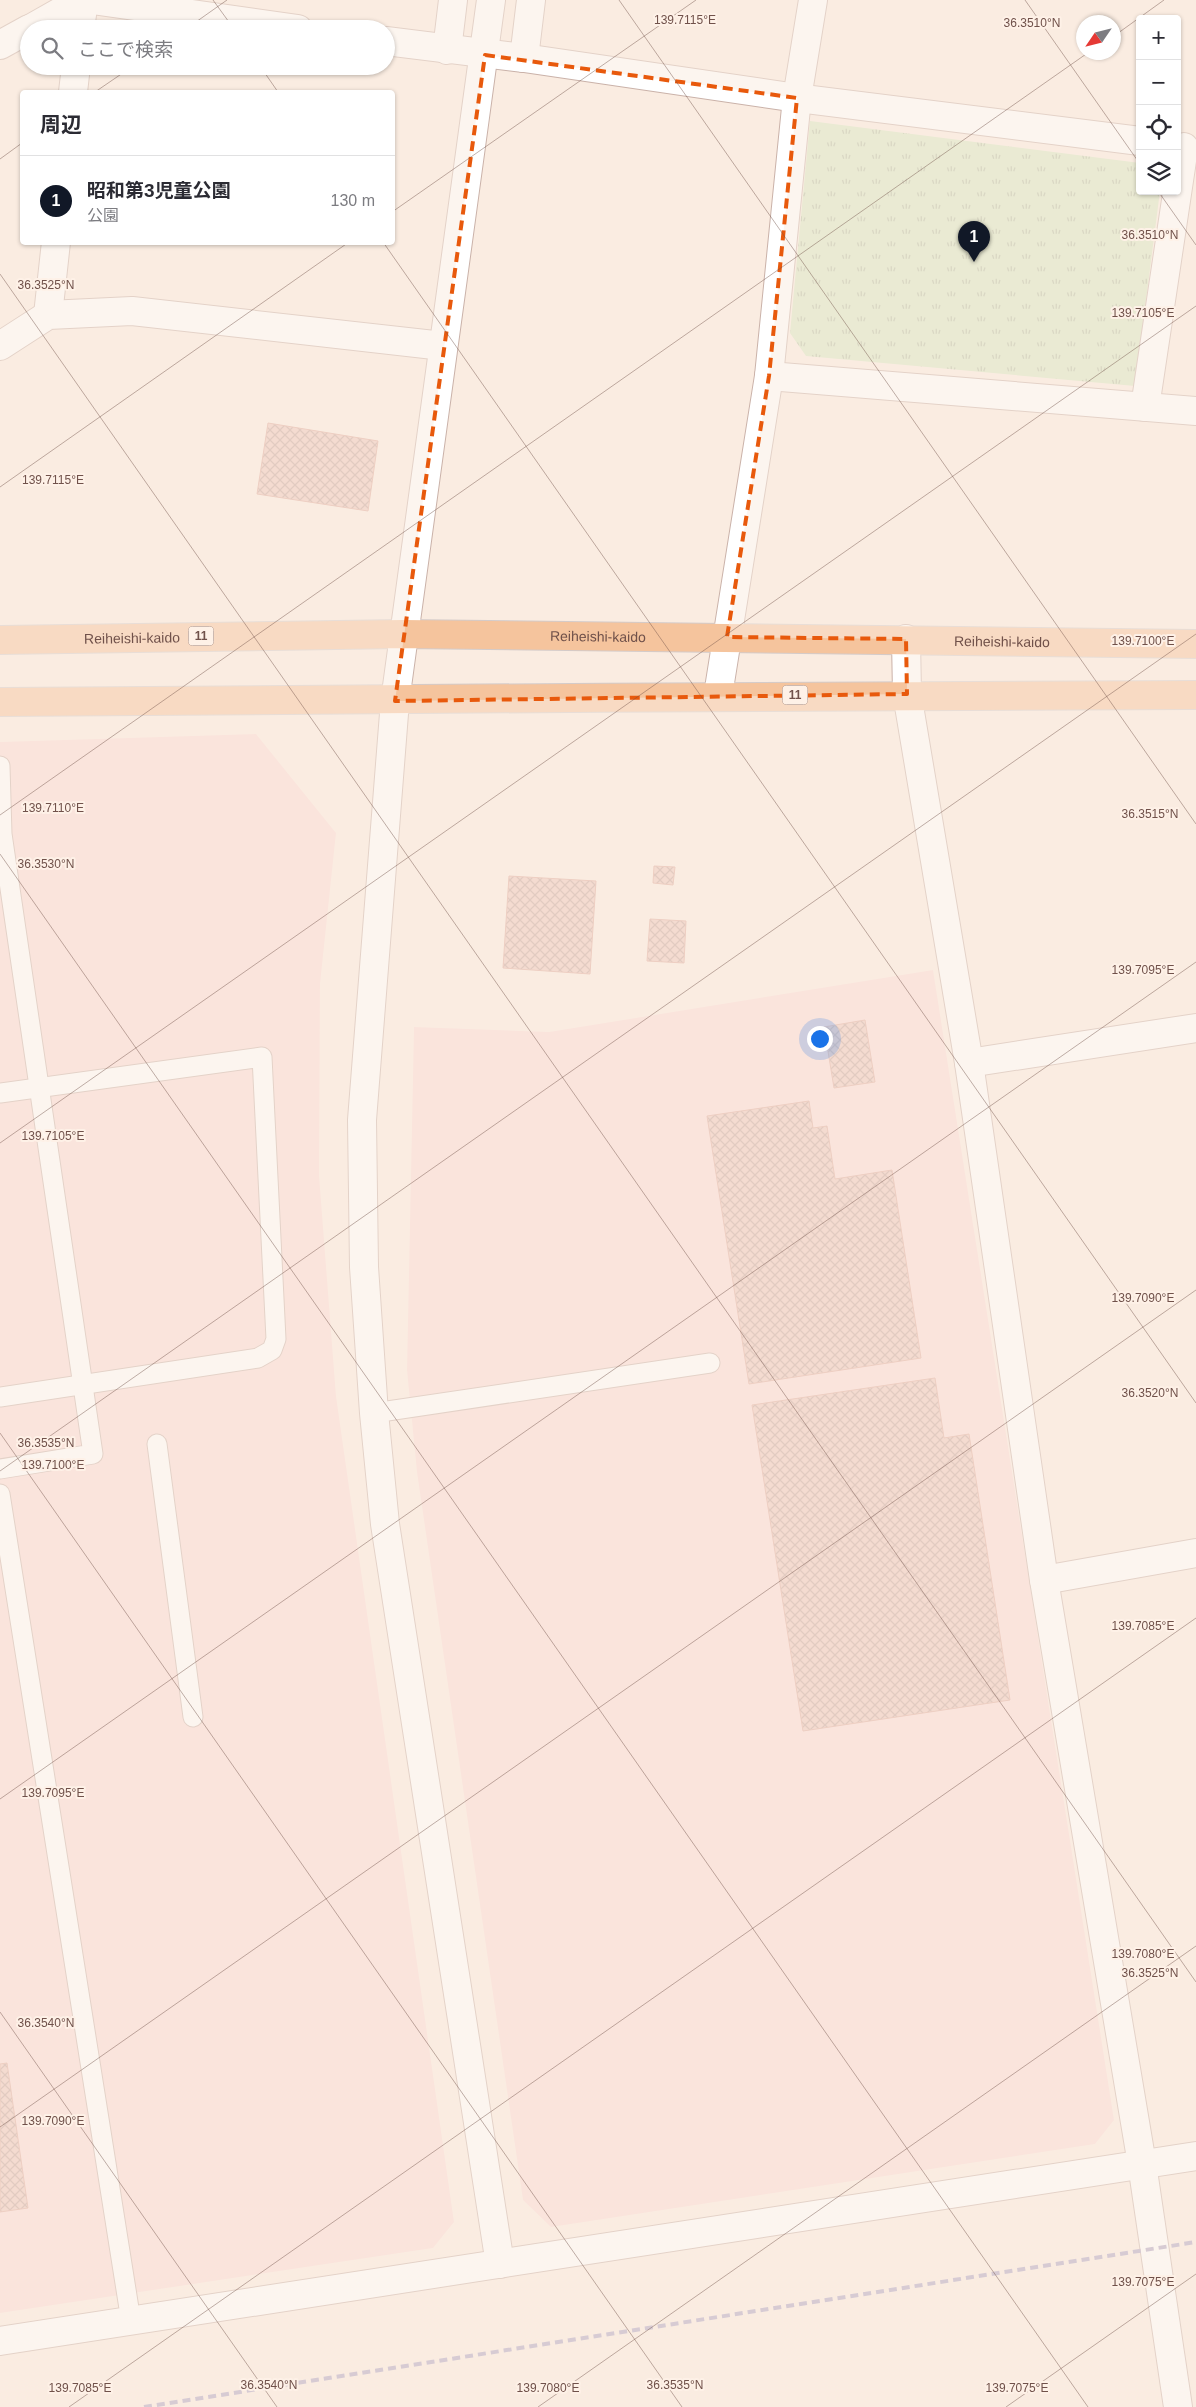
<!DOCTYPE html>
<html lang="ja">
<head>
<meta charset="utf-8">
<style>
  :root { --surface:#fff; --page:#f2f2f3; --text:#2b2b33; --muted:#7c7c81; --line:#e1e1e2; --accent:#111827 }
  body { margin:0; font-family:Helvetica,"Noto Sans JP",sans-serif; background:var(--page); color:var(--text) }
  .controls { position:absolute; right:15px; top:15px; display:grid; overflow:hidden; border-radius:5px; box-shadow:0 1px 4px #0004 }
  .controls button { width:45px; height:45px; display:grid; place-items:center; padding:0; border:0; border-bottom:1px solid var(--line); background:var(--surface); color:var(--text); font:25px sans-serif }
  .compass { position:absolute; left:1076px; top:15px; width:45px; height:45px; border-radius:50%; background:var(--surface); box-shadow:0 1px 4px #0004; rotate:235deg }
  .you { position:absolute; left:819px; top:1038px; width:18px; height:18px; margin:-12px; border:4px solid #fff; border-radius:50%; background:#1a73e8; box-shadow:0 0 0 8px #1a73e833 }
  .badge { display:grid; place-items:center; width:32px; height:32px; border-radius:50%; background:var(--accent); color:#fff; font-size:16px; font-weight:700 }
  .pin { position:absolute; translate:-50% -41px; filter:drop-shadow(0 1px 2px #0008) }
  .pin::after { content:''; position:absolute; top:26px; width:18px; height:15px; background:inherit; clip-path:polygon(0 0,100% 0,50% 100%) }
  .list { margin:0; padding:0; list-style:none }
  h2 { display:flex; justify-content:space-between; align-items:center; height:65px; margin:0; padding:0 20px; font-size:21px }
  h2 small { font-size:16px; font-weight:400; color:var(--muted) }
  .list li { display:grid; grid-template-columns:32px 1fr auto; gap:15px; align-items:center; box-sizing:border-box; height:90px; padding:0 20px; border-top:1px solid var(--line) }
  .list b { display:block; font-size:19px; white-space:nowrap }
  .list p { margin:0; font-size:16px; white-space:nowrap; color:var(--muted) }
  .list em { font-size:16px; font-style:normal; color:var(--muted) }
  .icon { flex:none; width:28px; height:28px; fill:none; stroke:currentColor; stroke-width:2; stroke-linecap:round; stroke-linejoin:round }
  .map { position:relative; flex:none; width:1196px; height:2407px; overflow:hidden }
  .search { position:absolute; background:var(--surface); box-shadow:0 1px 4px #0004; left:20px; top:20px; width:375px; height:55px; display:flex; align-items:center; gap:12px; box-sizing:border-box; padding:0 18px; border-radius:28px; color:var(--muted); font-size:19px }
  .panel { position:absolute; background:var(--surface); box-shadow:0 1px 4px #0004; left:20px; top:90px; width:375px; height:155px; border-radius:5px }
  .map>svg:first-child { display:block }
</style>
</head>
<body>
<div class="map">
<svg width="1196" height="2407" viewBox="0 0 1196 2407">
  <defs>
    <pattern id="park-tufts" width="24" height="20" patternUnits="userSpaceOnUse" patternTransform="scale(1.25)"><rect width="24" height="20" fill="#d7e6c1"/><path d="M3 7l-1-3M5 7V3M7 7l1-3M15 17l-1-3M17 17v-4M19 17l1-3" fill="none" stroke="#b3bd9f"/></pattern>
    <pattern id="building-cross-hatch" width="8" height="8" patternUnits="userSpaceOnUse" patternTransform="scale(1.25)"><rect width="8" height="8" fill="#eec6bb"/><path d="M0 0l8 8M0 8l8-8" fill="none" stroke="#c5a39a"/></pattern>
  </defs>
  <rect width="100%" height="100%" fill="#faece1"/>
  <g fill="#fadad6">
    <path d="M256 734 336 833 320 984 319 1175 336 1396 454 2222 433 2248 0 2313V742Z"/>
    <path d="M933 970 1114 2120 1095 2144 551 2227 523 2200 417 1472 407 1370 414 1027 549 1032Z"/>
  </g>
  <path fill="url(#park-tufts)" d="M810 121 1140 163V191H1160L1135 386 806 356 790 333Z"/>
  <g fill="url(#building-cross-hatch)" stroke="#dfaa9c">
    <path d="M268 423 378 441 368 511 257 494Z"/>
    <path d="M654 866 675 867 673 885 653 883Z"/>
    <path d="M509 876 596 881 590 974 503 968Z"/>
    <path d="M650 919 686 921 684 963 647 961Z"/>
    <path d="M865 1020 875 1082 834 1088 824 1027Z"/>
    <path d="M809 1101 813 1128 827 1126 835 1179 892 1170 921 1358 749 1384 707 1116Z"/>
    <path d="M935 1378 944 1438 969 1434 1010 1700 803 1731 752 1405Z"/>
    <path d="M7 2063 28 2208 0 2212V2064Z"/>
  </g>
  <g fill="none" stroke-linecap="round" stroke-linejoin="round">
    <defs>
      <g id="service">
        <path d="M0 766 2 834 93 1454 0 1469"/>
        <path d="M0 1093 262 1057 276 1339 272 1350 258 1358 0 1397"/>
        <path d="M374 1413 710 1363"/>
        <path d="M157 1444 193 1717"/>
        <path d="M0 1494 131 2321"/>
      </g>
      <g id="minor">
        <path d="M92 0 298 29"/>
        <path d="M30 29 81 0"/>
        <path d="M80 29 84 0"/>
        <path d="M386 41 524 58 797 98 1140 141"/>
        <path d="M0 45 29 29"/>
        <path d="M447 50 453 0"/>
        <path d="M524 58 531 0"/>
        <path d="M73 92 76 66"/>
        <path d="M48 315 56 242"/>
        <path d="M0 346 48 315 132 311 443 346"/>
        <path d="M769 376 1196 411"/>
        <path d="M1145 407 1184 147"/>
        <path d="M718 695 769 376 797 98 813 0"/>
        <path d="M969 1063 1196 1028"/>
        <path d="M1044 1580 1196 1553"/>
        <path d="M1142 2164 1178 2407"/>
      </g>
      <g id="tertiary">
        <path d="M491 0 395 701 362 1120 364 1267 374 1413 385 1524 500 2264"/>
        <path d="M906 639 907 694 969 1063 1044 1580 1142 2164"/>
        <path d="M0 2341 1196 2156"/>
      </g>
      <g id="primary">
        <path id="s1" d="M0 640 403 634 1196 644"/>
        <path d="M0 702C399 701 797 694 1196 695"/>
      </g>
    </defs>
    <use href="#service" stroke="#cab2a9" stroke-width="21"/>
    <use href="#minor" stroke="#cab2a9" stroke-width="30"/>
    <use href="#tertiary" stroke="#cab2a9" stroke-width="30"/>
    <use href="#primary" stroke="#d4cbc9" stroke-width="30"/>
    <use href="#service" stroke="#fff" stroke-width="19"/>
    <use href="#minor" stroke="#fff" stroke-width="28"/>
    <use href="#tertiary" stroke="#fff" stroke-width="28"/>
    <use href="#primary" stroke="#f5c49d" stroke-width="28"/>
    <path stroke="#ada2c2" stroke-width="4" stroke-dasharray="8 5" stroke-linecap="butt" d="M144 2407 1196 2242"/>
  </g>
  <path d="M0 0H1196V2407H0ZM485 55 797 98 769 376 727 637 906 639 907 694 395 701Z" fill="#faece1" fill-opacity=".55" fill-rule="evenodd"/>
  <path fill="none" stroke="#e8590c" stroke-width="4" stroke-dasharray="10 6" stroke-linejoin="round" d="M485 55 797 98 769 376 727 637 906 639 907 694 395 701Z"/>
  <path fill="none" stroke="#70514a" stroke-width="1" stroke-opacity="0.45" d="M213 0 234 29M619 0 1196 824M1025 0 1140 164M186 29 227 0M1114 36 1164 0M260 66 278 92M95 92 133 66M0 159 22 143M1158 191 1196 245M392 212 696 0M383 242 1196 1403M0 274 1196 1982M0 487 349 242M0 815 1089 52M0 854 1088 2407M0 1143 1196 306M0 1433 682 2407M0 1471 1196 634M0 1799 1196 962M0 2012 277 2407M0 2127 1196 1290M69 2407 1196 1618M538 2407 1196 1946M1006 2407 1196 2274"/>
  <g text-anchor="middle" stroke-width="4" stroke-linejoin="round" paint-order="stroke">
    <g fill="#fef1e7" stroke="#9b8179" stroke-width="1">
      <rect x="188.5" y="626.5" width="25" height="19" rx="4"/>
      <rect x="782.5" y="685.5" width="25" height="19" rx="4"/>
    </g>
    <g font-size="12" font-weight="bold" fill="#70514a">
      <text x="201" y="640">11</text>
      <text x="795" y="699">11</text>
    </g>
    <g font-size="14" fill="#70514a" stroke="#fef1e7">
      <text dy="5" stroke="none"><textPath href="#s1" startOffset="598">Reiheishi-kaido</textPath></text>
      <text dy="5" stroke="none"><textPath href="#s1" startOffset="132">Reiheishi-kaido</textPath></text>
      <text dy="5" stroke="none"><textPath href="#s1" startOffset="1002">Reiheishi-kaido</textPath></text>
    </g>
  </g>
  <g font-size="12" text-anchor="middle" fill="#70514a" stroke="#fef1e7" stroke-width="4" stroke-linejoin="round" paint-order="stroke">
    <text x="685" y="24">139.7115°E</text>
    <text x="1032" y="27">36.3510°N</text>
    <text x="1150" y="239">36.3510°N</text>
    <text x="46" y="289">36.3525°N</text>
    <text x="1143" y="317">139.7105°E</text>
    <text x="53" y="484">139.7115°E</text>
    <text x="1143" y="645">139.7100°E</text>
    <text x="53" y="812">139.7110°E</text>
    <text x="1150" y="818">36.3515°N</text>
    <text x="46" y="868">36.3530°N</text>
    <text x="1143" y="974">139.7095°E</text>
    <text x="53" y="1140">139.7105°E</text>
    <text x="1143" y="1302">139.7090°E</text>
    <text x="1150" y="1397">36.3520°N</text>
    <text x="46" y="1447">36.3535°N</text>
    <text x="53" y="1469">139.7100°E</text>
    <text x="1143" y="1630">139.7085°E</text>
    <text x="53" y="1797">139.7095°E</text>
    <text x="1143" y="1958">139.7080°E</text>
    <text x="1150" y="1977">36.3525°N</text>
    <text x="46" y="2027">36.3540°N</text>
    <text x="53" y="2125">139.7090°E</text>
    <text x="1143" y="2286">139.7075°E</text>
    <text x="269" y="2389">36.3540°N</text>
    <text x="675" y="2389">36.3535°N</text>
    <text x="80" y="2392">139.7085°E</text>
    <text x="548" y="2392">139.7080°E</text>
    <text x="1017" y="2392">139.7075°E</text>
  </g>
</svg>
<div class="controls">
<button>+</button>
<button>−</button>
<button><svg class="icon" aria-label="locate" viewBox="0 0 24 24"><circle cx="12" cy="12" r="6"/><path d="M12 2v4M12 18v4M2 12h4M18 12h4"/></svg></button>
<button><svg class="icon" aria-label="layers" viewBox="0 0 24 24"><path d="M12 4l9 5-9 5-9-5zM3 14l9 5 9-5"/></svg></button>
</div>
<svg class="compass" viewBox="-18 -18 36 36"><path d="M0-13l5 13h-10z" fill="#e53935"/><path d="M0 13l5-13h-10z" fill="#7c7c81"/></svg>
<div class="you"></div>
<div class="pin badge" style="left:974px;top:262px">1</div>
<div class="search"><svg class="icon" aria-label="search" viewBox="0 0 24 24"><circle cx="10" cy="10" r="6"/><path d="M15 15l6 6"/></svg>ここで検索</div>
<section class="panel">
<h2>周辺<small></small></h2>
<ul class="list">
<li><span class="badge">1</span><div><b>昭和第3児童公園</b><p>公園</p></div><em>130 m</em></li>
</ul>
</section>
</div>
</body>
</html>
